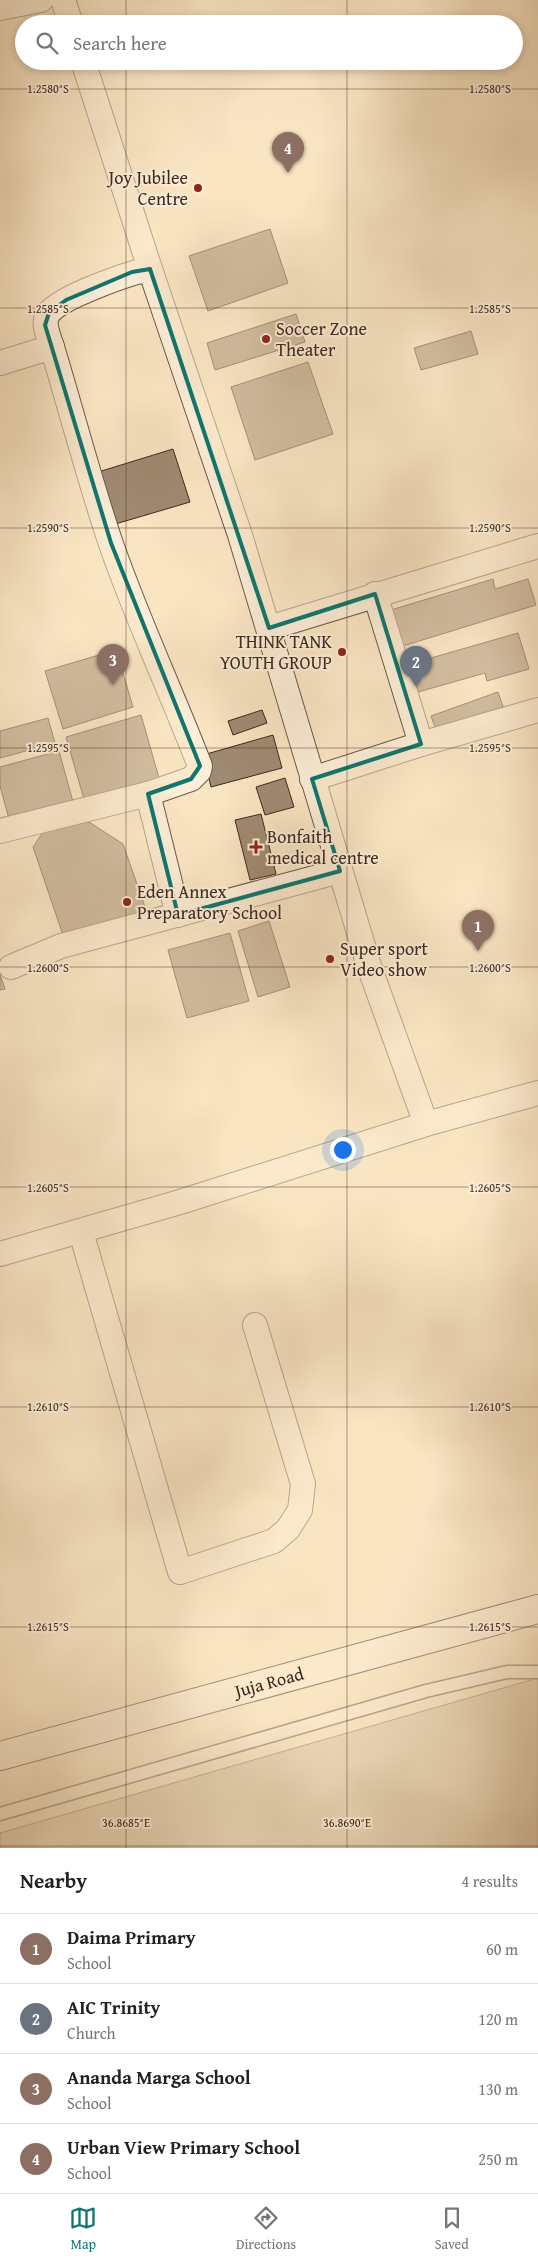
<!DOCTYPE html>
<html lang="en">
<head>
<meta charset="utf-8">
<style>
  :root { --surface:#fff; --page:#f2f2f2; --text:#222; --muted:#767676; --line:#e0e0e0; --accent:#0f766e }
  body { margin:0; font-family:"Gentium Book Plus",serif; background:var(--page); color:var(--text) }
  .you { position:absolute; left:342px; top:1149px; width:18px; height:18px; margin:-12px; border:4px solid #fff; border-radius:50%; background:#1a73e8; box-shadow:0 0 0 8px #1a73e833 }
  .badge { display:grid; place-items:center; width:32px; height:32px; border-radius:50%; background:var(--accent); color:#fff; font-size:16px; font-weight:700 }
  .pin { position:absolute; translate:-50% -41px; filter:drop-shadow(0 1px 2px #0008) }
  .pin::after { content:''; position:absolute; top:26px; width:18px; height:15px; background:inherit; clip-path:polygon(0 0,100% 0,50% 100%) }
  .list { margin:0; padding:0; list-style:none }
  h2 { display:flex; justify-content:space-between; align-items:center; height:65px; margin:0; padding:0 20px; font-size:21px }
  h2 small { font-size:16px; font-weight:400; color:var(--muted) }
  .list li { display:grid; grid-template-columns:32px 1fr auto; gap:15px; align-items:center; box-sizing:border-box; height:70px; padding:0 20px; border-top:1px solid var(--line) }
  .list b { display:block; font-size:19px; white-space:nowrap }
  .list p { margin:0; font-size:16px; white-space:nowrap; color:var(--muted) }
  .list em { font-size:16px; font-style:normal; color:var(--muted) }
  .icon { flex:none; width:28px; height:28px; fill:none; stroke:currentColor; stroke-width:2; stroke-linecap:round; stroke-linejoin:round }
  .map { position:relative; flex:none; width:538px; height:1848px; overflow:hidden }
  .search { position:absolute; background:var(--surface); box-shadow:0 2px 8px #0003; left:15px; right:15px; top:15px; height:55px; display:flex; align-items:center; gap:12px; box-sizing:border-box; padding:0 18px; border-radius:28px; color:var(--muted); font-size:19px }
  .sheet { height:345px; background:var(--surface) }
  nav { display:flex; justify-content:space-around; align-items:center; box-sizing:border-box; height:70px; border-top:1px solid var(--line); background:var(--surface); font-size:14px; color:var(--muted) }
  nav a { display:grid; justify-items:center; gap:2px }
  nav .on { color:var(--accent) }
  .map>svg:first-child { display:block }
</style>
</head>
<body>
<div class="map">
<svg width="538" height="1848" viewBox="0 0 538 1848">
  <rect width="100%" height="100%" fill="#fae5c3"/>
  <filter id="stains"><feTurbulence type="fractalNoise" baseFrequency=".004" numOctaves="4"/><feColorMatrix values="0 0 0 0 .2 0 0 0 0 .09 0 0 0 0 .02 0 0 0 .5 -.17"/></filter>
  <radialGradient id="worn" r=".72"><stop offset=".6" stop-color="#630" stop-opacity="0"/><stop offset="1" stop-color="#630" stop-opacity=".3"/></radialGradient>
  <path fill="#dac5a7" stroke="#8c7662" d="M538 1678V1848H0V1833Z"/>
  <g fill="#a08a73" stroke="#3e281d">
    <path d="M270 229 288 283 208 311 189 256Z"/>
    <path d="M296 314 305 342 215 370 207 343Z"/>
    <path d="M471 331 478 354 421 370 414 348Z"/>
    <path d="M308 362 333 434 255 460 231 387Z"/>
    <path d="M173 449 190 502 112 525 95 473Z"/>
    <path d="M493 579 495 589 528 579 536 605 403 646 391 610Z"/>
    <path d="M518 633 529 669 487 681 485 673 411 694 403 666Z"/>
    <path d="M116 650 133 707 63 729 45 671Z"/>
    <path d="M498 692 506 715 439 738 431 716Z"/>
    <path d="M262 710 267 723 233 735 228 721Z"/>
    <path d="M141 715 159 778 84 799 66 737Z"/>
    <path d="M48 718 55 743 0 758V731Z"/>
    <path d="M273 735 282 768 211 787 203 755Z"/>
    <path d="M59 751 75 809 11 826 0 786V767Z"/>
    <path d="M285 778 294 807 265 815 256 787Z"/>
    <path d="M261 814 276 874 250 880 235 820Z"/>
    <path d="M89 822 123 844 146 910 64 938 33 847 47 826Z"/>
    <path d="M269 921 290 987 258 997 238 931Z"/>
    <path d="M230 933 249 1001 187 1018 168 950Z"/>
    <path d="M0 974 5 989 0 990Z"/>
  </g>
  <g fill="none" stroke-linecap="round" stroke-linejoin="round">
    <defs>
      <path id="service" d="M0 1814 426 1691 507 1672H538"/>
      <g id="minor">
        <path d="M63 0 71 24"/>
        <path d="M0 8 41 0"/>
        <path d="M83 61 150 269 240 535 369 966 426 1124"/>
        <path d="M0 363 52 347C49 337 42 324 48 314 60 297 129 273 150 269"/>
        <path d="M375 594 421 744"/>
        <path d="M269 628 538 546"/>
        <path d="M312 779 421 744 538 710"/>
        <path d="M148 794 178 915"/>
        <path d="M0 831 148 794 191 779 199 771 200 766C171 691 137 619 111 544 89 479 72 413 52 347"/>
        <path d="M11 967 61 946 340 871"/>
        <path d="M81 1232 180 1572 274 1541 288 1529 300 1510 303 1484 255 1325"/>
        <path d="M0 1254 180 1202 426 1124 538 1093"/>
      </g>
      <g id="secondary">
        <path id="s1" d="M0 1756 538 1609"/>
      </g>
    </defs>
    <use href="#service" stroke="#6d5746" stroke-width="15"/>
    <use href="#minor" stroke="#6d5746" stroke-width="26"/>
    <use href="#secondary" stroke="#3e281d" stroke-width="30"/>
    <use href="#service" stroke="#fceed8" stroke-width="12"/>
    <use href="#minor" stroke="#fceed8" stroke-width="24"/>
    <use href="#secondary" stroke="#fceed8" stroke-width="28"/>
  </g>
  <path d="M0 0H538V1848H0ZM150 269 269 628 375 594 421 744 312 779 340 871 178 915 148 794 191 779 200 766 111 543 45 325 49 313 66 300 132 272Z" fill="#fae5c3" fill-opacity=".55" fill-rule="evenodd"/>
  <path fill="none" stroke="#0f766e" stroke-width="4" stroke-linejoin="round" d="M150 269 269 628 375 594 421 744 312 779 340 871 178 915 148 794 191 779 200 766 111 543 45 325 49 313 66 300 132 272Z"/>
  <path fill="none" stroke="#3e281d" stroke-width="1" stroke-opacity="0.45" d="M126 0V24M347 0V24M126 61V1848M347 61V1848M0 89H538M0 308H538M0 528H538M0 748H538M0 967H538M0 1187H538M0 1407H538M0 1627H538M0 1846H538"/>
  <g fill="#8f2418" stroke="#fceed8" stroke-width="2">
    <circle cx="198" cy="188" r="5"/>
    <circle cx="266" cy="339" r="5"/>
    <circle cx="342" cy="652" r="5"/>
    <path d="M253.5 839.5h5v5h5v5h-5v5h-5v-5h-5v-5h5z"/>
    <circle cx="127" cy="902" r="5"/>
    <circle cx="330" cy="959" r="5"/>
  </g>
  <g text-anchor="middle" stroke-width="4" stroke-linejoin="round" paint-order="stroke">
    <g font-size="18" fill="#3e281d" stroke="#fceed8" text-anchor="start">
      <text x="188" y="184" text-anchor="end">Joy Jubilee<tspan x="188" dy="21">Centre</tspan></text>
      <text x="276" y="335">Soccer Zone<tspan x="276" dy="21">Theater</tspan></text>
      <text x="332" y="648" text-anchor="end">THINK TANK<tspan x="332" dy="21">YOUTH GROUP</tspan></text>
      <text x="267" y="843">Bonfaith<tspan x="267" dy="21">medical centre</tspan></text>
      <text x="137" y="898">Eden Annex<tspan x="137" dy="21">Preparatory School</tspan></text>
      <text x="340" y="955">Super sport<tspan x="340" dy="21">Video show</tspan></text>
    </g>
    <g font-size="18" fill="#3e281d" stroke="#fceed8">
      <text dy="6" stroke="none"><textPath href="#s1" startOffset="279">Juja Road</textPath></text>
    </g>
  </g>
  <g font-size="12" text-anchor="middle" fill="#3e281d" stroke="#fceed8" stroke-width="4" stroke-linejoin="round" paint-order="stroke">
    <text x="48" y="93">1.2580°S</text>
    <text x="490" y="93">1.2580°S</text>
    <text x="48" y="313">1.2585°S</text>
    <text x="490" y="313">1.2585°S</text>
    <text x="48" y="532">1.2590°S</text>
    <text x="490" y="532">1.2590°S</text>
    <text x="48" y="752">1.2595°S</text>
    <text x="490" y="752">1.2595°S</text>
    <text x="48" y="972">1.2600°S</text>
    <text x="490" y="972">1.2600°S</text>
    <text x="48" y="1192">1.2605°S</text>
    <text x="490" y="1192">1.2605°S</text>
    <text x="48" y="1411">1.2610°S</text>
    <text x="490" y="1411">1.2610°S</text>
    <text x="48" y="1631">1.2615°S</text>
    <text x="490" y="1631">1.2615°S</text>
    <text x="126" y="1827">36.8685°E</text>
    <text x="347" y="1827">36.8690°E</text>
  </g>
  <rect width="100%" height="100%" filter="url(#stains)"/>
  <rect width="100%" height="100%" fill="url(#worn)"/>
</svg>
<div class="you"></div>
<div class="pin badge" style="left:478px;top:951px;background:#8d6e63">1</div>
<div class="pin badge" style="left:416px;top:687px;background:#6b7280">2</div>
<div class="pin badge" style="left:113px;top:685px;background:#8d6e63">3</div>
<div class="pin badge" style="left:288px;top:173px;background:#8d6e63">4</div>
<div class="search"><svg class="icon" aria-label="search" viewBox="0 0 24 24"><circle cx="10" cy="10" r="6"/><path d="M15 15l6 6"/></svg>Search here</div>
</div>
<section class="sheet">
<h2>Nearby<small>4 results</small></h2>
<ul class="list">
<li><span class="badge" style="background:#8d6e63">1</span><div><b>Daima Primary</b><p>School</p></div><em>60 m</em></li>
<li><span class="badge" style="background:#6b7280">2</span><div><b>AIC Trinity</b><p>Church</p></div><em>120 m</em></li>
<li><span class="badge" style="background:#8d6e63">3</span><div><b>Ananda Marga School</b><p>School</p></div><em>130 m</em></li>
<li><span class="badge" style="background:#8d6e63">4</span><div><b>Urban View Primary School</b><p>School</p></div><em>250 m</em></li>
</ul>
</section>
<nav>
<a class="on"><svg class="icon" aria-label="map" viewBox="0 0 24 24"><path d="M3 6l6-2 6 2 6-2v14l-6 2-6-2-6 2zM9 4v14M15 6v14"/></svg>Map</a>
<a><svg class="icon" aria-label="directions" viewBox="0 0 24 24"><path d="M12 3l9 9-9 9-9-9zM9 14v-3h6M13 9l2 2-2 2"/></svg>Directions</a>
<a><svg class="icon" aria-label="saved" viewBox="0 0 24 24"><path d="M7 4h10v16l-5-4-5 4z"/></svg>Saved</a>
</nav>
</body>
</html>
